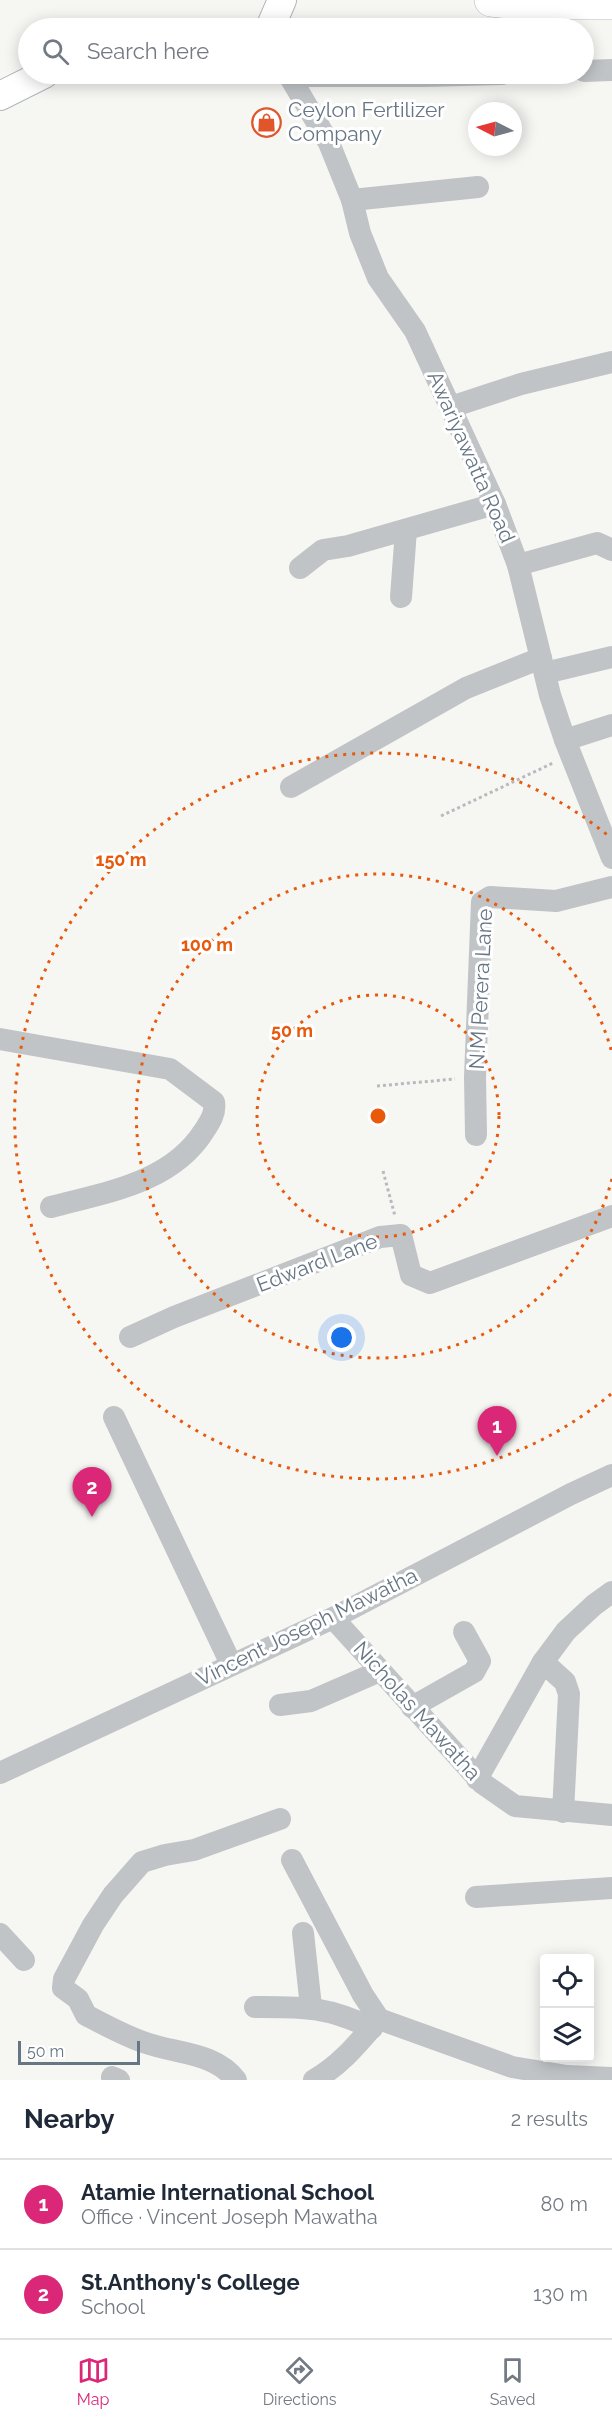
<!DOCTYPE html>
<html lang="en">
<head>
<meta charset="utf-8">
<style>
  :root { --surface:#fff; --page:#f6f6f7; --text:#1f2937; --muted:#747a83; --line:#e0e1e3; --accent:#db2777 }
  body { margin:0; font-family:Raleway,sans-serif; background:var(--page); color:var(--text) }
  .controls { position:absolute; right:18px; bottom:18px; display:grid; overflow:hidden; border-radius:6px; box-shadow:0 3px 15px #0003 }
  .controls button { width:54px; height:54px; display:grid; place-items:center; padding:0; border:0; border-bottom:2px solid var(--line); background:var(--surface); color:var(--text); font:30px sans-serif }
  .compass { position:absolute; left:468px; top:102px; width:54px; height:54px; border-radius:50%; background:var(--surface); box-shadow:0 3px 15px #0003; rotate:276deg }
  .scale { position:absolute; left:18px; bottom:15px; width:122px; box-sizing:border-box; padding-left:6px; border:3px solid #667684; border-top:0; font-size:16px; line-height:21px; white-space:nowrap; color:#667684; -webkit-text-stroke:4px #fff; paint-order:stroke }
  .you { position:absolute; left:342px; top:1338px; width:21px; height:21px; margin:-15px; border:4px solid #fff; border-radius:50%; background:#1a73e8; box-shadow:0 0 0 9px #1a73e833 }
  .badge { display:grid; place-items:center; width:39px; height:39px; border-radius:50%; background:var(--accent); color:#fff; font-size:20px; font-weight:700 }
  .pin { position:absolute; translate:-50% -50px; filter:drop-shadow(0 2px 3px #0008) }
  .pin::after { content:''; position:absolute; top:32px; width:21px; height:18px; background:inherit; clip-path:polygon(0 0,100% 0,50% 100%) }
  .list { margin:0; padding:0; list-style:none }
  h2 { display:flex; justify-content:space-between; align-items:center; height:78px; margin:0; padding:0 24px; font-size:26px }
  h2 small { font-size:20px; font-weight:400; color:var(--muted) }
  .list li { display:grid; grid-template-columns:39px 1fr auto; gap:18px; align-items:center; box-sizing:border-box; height:90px; padding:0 24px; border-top:2px solid var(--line) }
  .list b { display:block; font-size:22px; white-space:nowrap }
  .list p { margin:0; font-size:20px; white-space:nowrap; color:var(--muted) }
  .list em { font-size:20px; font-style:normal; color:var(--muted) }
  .icon { flex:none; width:33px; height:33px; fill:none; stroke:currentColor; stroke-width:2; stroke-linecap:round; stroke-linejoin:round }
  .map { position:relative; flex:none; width:612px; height:2080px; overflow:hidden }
  .search { position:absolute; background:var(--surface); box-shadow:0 3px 15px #0003; left:18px; right:18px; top:18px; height:66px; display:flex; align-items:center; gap:15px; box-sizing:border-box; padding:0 21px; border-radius:33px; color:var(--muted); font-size:22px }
  .sheet { height:258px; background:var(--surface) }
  nav { display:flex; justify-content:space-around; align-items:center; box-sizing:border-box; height:84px; border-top:2px solid var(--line); background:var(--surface); font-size:16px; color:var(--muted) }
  nav a { display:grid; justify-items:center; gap:3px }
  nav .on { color:var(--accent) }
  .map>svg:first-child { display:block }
</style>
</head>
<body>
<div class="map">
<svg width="612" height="2080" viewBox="0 0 612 2080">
  <rect width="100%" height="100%" fill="#f6f6f3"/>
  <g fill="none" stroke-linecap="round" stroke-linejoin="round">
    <defs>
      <g id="major">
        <path d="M270 28 282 0"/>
        <path d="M0 96 44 74"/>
      </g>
      <path id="highway" d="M491 0 517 3H612"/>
    </defs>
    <use href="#major" stroke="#b1b6ba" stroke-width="30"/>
    <use href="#highway" stroke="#b3b7ba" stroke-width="34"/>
    <g stroke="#b8bbbe" stroke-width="3" stroke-dasharray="3 3" stroke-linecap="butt">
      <path d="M441 816 553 763"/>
      <path d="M377 1086 455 1079"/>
      <path d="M383 1171 395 1216"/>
    </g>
    <g stroke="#c0c4c7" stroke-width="22">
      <path d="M584 71 612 70"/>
      <path d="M288 74 329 143 352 200 360 233 378 278 415 331 495 504 518 565 550 695 565 740 612 858"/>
      <path d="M290 76H425L502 74"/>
      <path d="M352 200 478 187"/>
      <path d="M451 407 521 384 612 362"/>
      <path d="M518 565 597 543 612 550"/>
      <path d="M300 568 323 550 348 546 495 504"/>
      <path d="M401 597 406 530"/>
      <path d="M545 673 612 657"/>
      <path d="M565 740 612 725"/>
      <path d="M291 787 466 688 541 658"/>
      <path d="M0 1039 170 1069 214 1102C216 1113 210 1122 204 1131 171 1183 107 1192 51 1207"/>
      <path d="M476 1135 475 1077 482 902 490 897 556 901 612 887"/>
      <path d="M130 1337 174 1317 380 1237 401 1235 411 1275 430 1283 612 1216"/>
      <path d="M114 1417 231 1664"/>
      <path d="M333 1618 482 1783 515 1806 612 1815"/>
      <path d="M543 1662 565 1682 569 1694 563 1812"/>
      <path d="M280 1705 311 1701 380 1671"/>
      <path d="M412 1707 474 1672 480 1661 464 1632"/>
      <path d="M0 1773 333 1618 571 1494 612 1475"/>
      <path d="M477 1779 543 1662 566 1631 594 1605 612 1592"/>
      <path d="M292 1860 363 1995 379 2019C359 2042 341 2065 314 2080"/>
      <path d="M476 1897 612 1888"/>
      <path d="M303 1933 311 2007"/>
      <path d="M0 1934 24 1960"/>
      <path d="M255 2007C304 2007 326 2006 372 2028"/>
      <path d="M379 2019 512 2067 567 2076 612 2078"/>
      <path d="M112 2077 119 2080"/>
      <path d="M236 2080C214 2052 177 2054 146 2043 125 2036 105 2025 86 2015L78 1999 63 1988 64 1979 93 1925 113 1895 142 1862 165 1855 194 1850 280 1819"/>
    </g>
    <use href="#major" stroke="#fff" stroke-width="28"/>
    <use href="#highway" stroke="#fff" stroke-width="33"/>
  </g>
  <g fill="none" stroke="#e8590c" stroke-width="3" stroke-dasharray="3 6">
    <circle cx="378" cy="1116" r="121"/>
    <path d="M612 1179A242 242 0 1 1 612 1053"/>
    <path d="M611 1394A363 363 0 1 1 611 838"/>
  </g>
  <defs>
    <symbol id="shop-ring" viewBox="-11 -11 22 22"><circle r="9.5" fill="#fff" stroke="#e0562a" stroke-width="1.5"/><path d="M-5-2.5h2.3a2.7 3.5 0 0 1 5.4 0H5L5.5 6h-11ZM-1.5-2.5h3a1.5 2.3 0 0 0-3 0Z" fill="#e0562a"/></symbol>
  </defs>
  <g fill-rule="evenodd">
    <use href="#shop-ring" x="250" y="106" width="33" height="33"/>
  </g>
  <g text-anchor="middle" stroke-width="6" stroke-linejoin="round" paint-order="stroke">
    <g font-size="21" fill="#667684" stroke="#fff" text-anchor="start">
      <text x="288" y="117">Ceylon Fertilizer<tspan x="288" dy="24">Company</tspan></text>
    </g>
    <g font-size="21" fill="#667684" stroke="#fff">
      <text transform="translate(471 457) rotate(66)" y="7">Awariyawatta Road</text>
      <text transform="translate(481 989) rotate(-87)" y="7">N.M Perera Lane</text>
      <text transform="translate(317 1263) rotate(-21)" y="7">Edward Lane</text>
      <text transform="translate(307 1627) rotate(-26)" y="7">Vincent Joseph Mawatha</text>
      <text transform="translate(417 1711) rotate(48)" y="7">Nicholas Mawatha</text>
    </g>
  </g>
  <circle cx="378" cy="1116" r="9" fill="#e8590c" stroke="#fff" stroke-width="3"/>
  <g font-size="18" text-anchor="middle" font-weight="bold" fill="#e8590c" stroke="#fff" stroke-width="6" stroke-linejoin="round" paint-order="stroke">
    <text x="121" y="866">150 m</text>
    <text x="207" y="951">100 m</text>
    <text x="292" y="1037">50 m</text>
  </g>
</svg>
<div class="controls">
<button><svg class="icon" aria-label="locate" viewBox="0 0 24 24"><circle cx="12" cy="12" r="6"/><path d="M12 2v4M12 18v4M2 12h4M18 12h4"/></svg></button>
<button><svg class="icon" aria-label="layers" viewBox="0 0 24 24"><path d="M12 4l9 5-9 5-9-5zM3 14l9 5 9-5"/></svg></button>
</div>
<svg class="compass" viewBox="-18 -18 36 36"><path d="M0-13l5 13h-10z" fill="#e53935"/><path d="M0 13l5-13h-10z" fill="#747a83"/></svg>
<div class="scale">50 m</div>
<div class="you"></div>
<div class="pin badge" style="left:497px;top:1456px">1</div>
<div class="pin badge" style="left:92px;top:1517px">2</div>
<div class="search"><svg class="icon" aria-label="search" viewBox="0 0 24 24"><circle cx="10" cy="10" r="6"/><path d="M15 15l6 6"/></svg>Search here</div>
</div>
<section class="sheet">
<h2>Nearby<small>2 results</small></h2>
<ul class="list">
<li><span class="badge">1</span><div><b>Atamie International School</b><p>Office · Vincent Joseph Mawatha</p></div><em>80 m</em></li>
<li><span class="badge">2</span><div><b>St.Anthony's College</b><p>School</p></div><em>130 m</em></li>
</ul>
</section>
<nav>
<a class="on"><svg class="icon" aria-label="map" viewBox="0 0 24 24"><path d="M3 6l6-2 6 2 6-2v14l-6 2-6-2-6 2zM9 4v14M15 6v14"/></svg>Map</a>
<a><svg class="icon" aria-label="directions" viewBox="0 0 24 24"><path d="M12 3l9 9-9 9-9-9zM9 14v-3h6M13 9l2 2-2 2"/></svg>Directions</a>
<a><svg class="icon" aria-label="saved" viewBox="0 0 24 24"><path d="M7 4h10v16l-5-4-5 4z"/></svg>Saved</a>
</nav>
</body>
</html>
